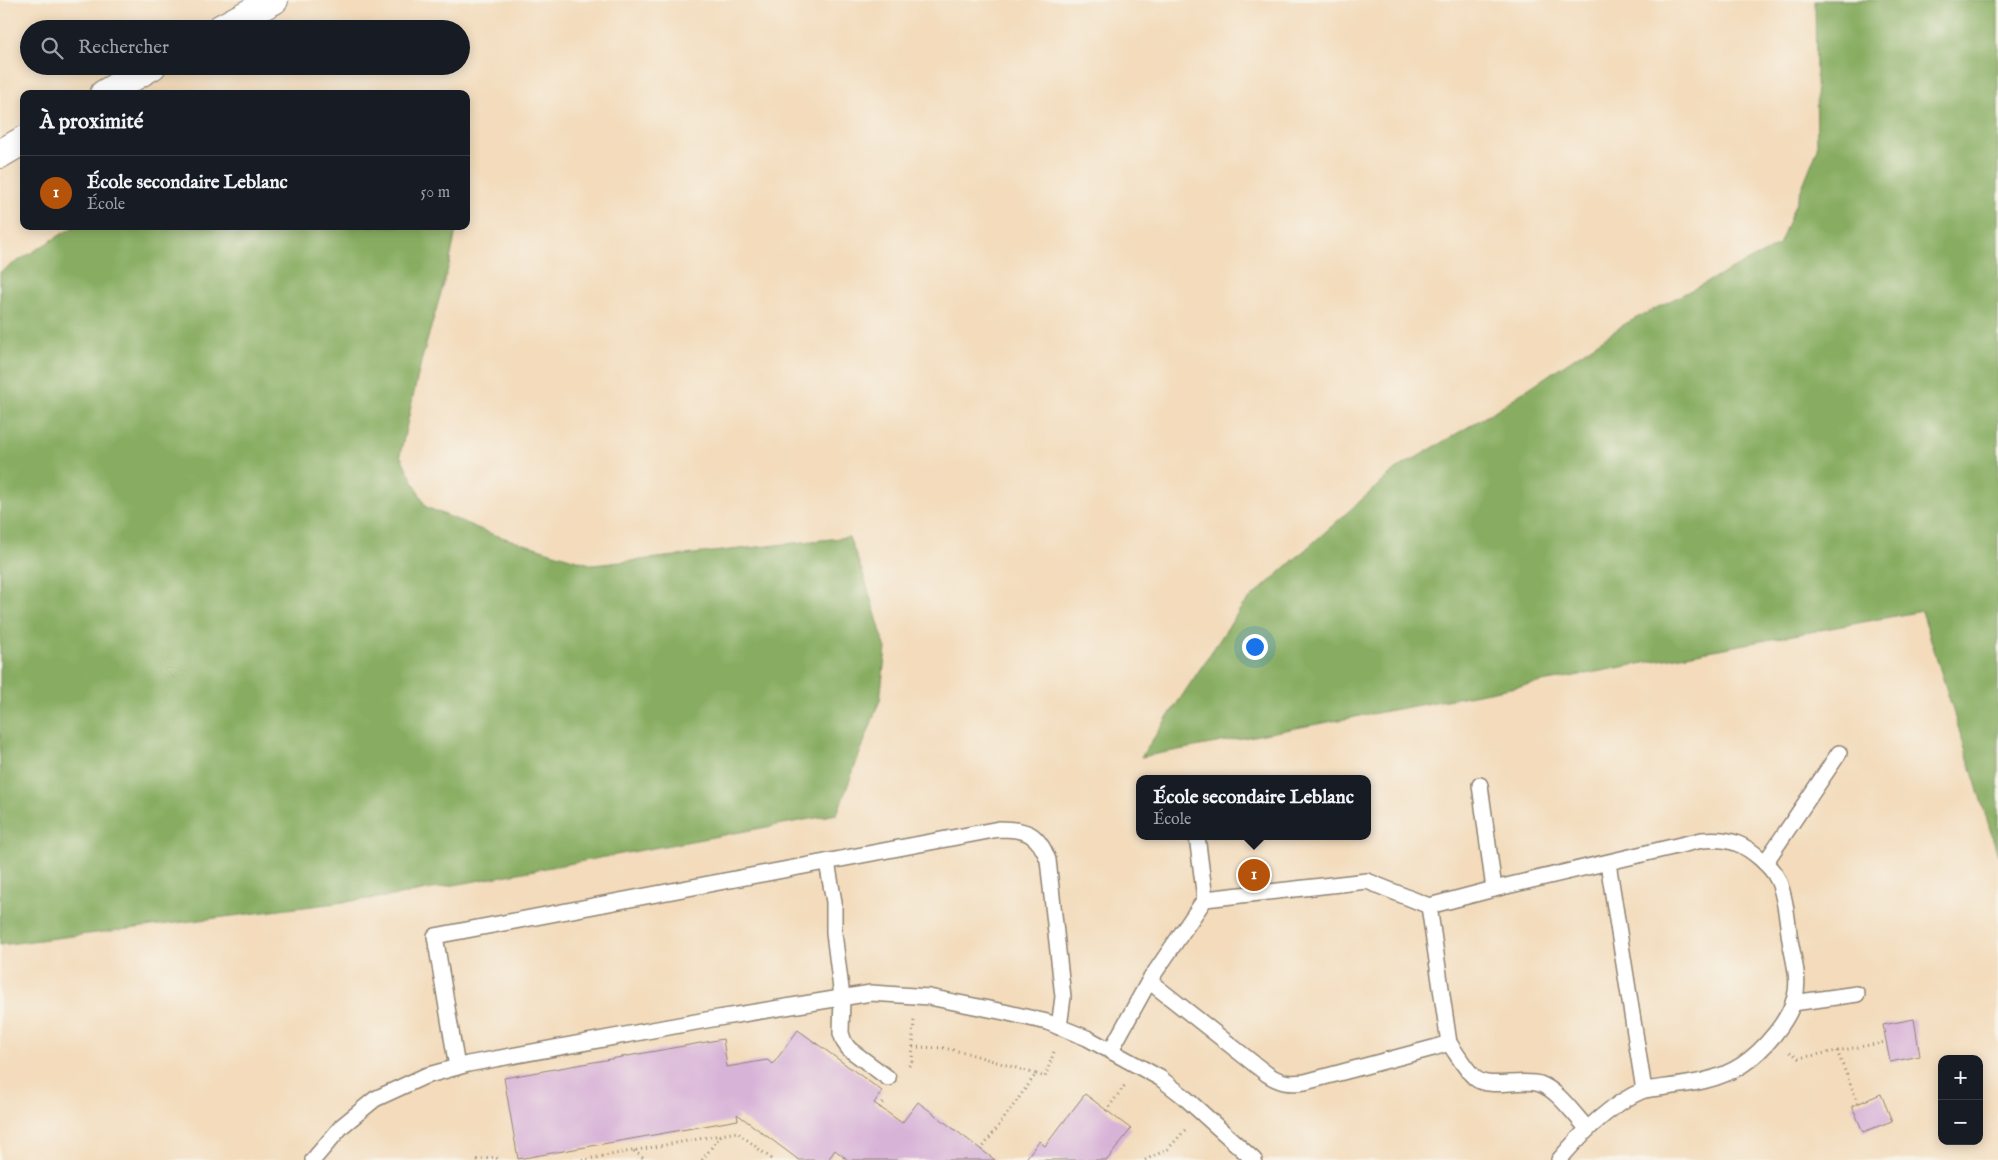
<!DOCTYPE html>
<html lang="fr">
<head>
<meta charset="utf-8">
<style>
  :root { --surface:#171b24; --page:#242831; --text:#f1f3f6; --muted:#9ea1a6; --line:#363941; --accent:#b45309 }
  body { margin:0; font-family:"IM FELL English",serif; background:var(--page); color:var(--text) }
  .controls { position:absolute; right:15px; bottom:15px; display:grid; overflow:hidden; border-radius:10px; box-shadow:0 2px 12px #0003 }
  .controls button { width:45px; height:45px; display:grid; place-items:center; padding:0; border:0; border-bottom:1px solid var(--line); background:var(--surface); color:var(--text); font:25px sans-serif }
  .you { position:absolute; left:1254px; top:646px; width:18px; height:18px; margin:-12px; border:4px solid #fff; border-radius:50%; background:#1a73e8; box-shadow:0 0 0 8px #1a73e833 }
  .badge { display:grid; place-items:center; width:32px; height:32px; border-radius:50%; background:var(--accent); color:#fff; font-size:16px; font-weight:700 }
  .pin { position:absolute; translate:-50% -50%; border:2px solid #fff; box-shadow:0 1px 5px #0006 }
  .popup { position:absolute; left:1136px; top:775px; width:235px; height:65px; box-sizing:border-box; display:grid; place-content:center; border-radius:10px; background:var(--surface); filter:drop-shadow(0 1px 4px #0005); font-size:16px; white-space:nowrap; color:var(--muted) }
  .popup b { font-size:19px; color:var(--text) }
  .popup::after { content:''; position:absolute; left:50%; top:100%; margin-left:-10px; border:10px solid transparent; border-top-color:var(--surface) }
  .list { margin:0; padding:0; list-style:none }
  h2 { display:flex; justify-content:space-between; align-items:center; height:65px; margin:0; padding:0 20px; font-size:21px }
  h2 small { font-size:16px; font-weight:400; color:var(--muted) }
  .list li { display:grid; grid-template-columns:32px 1fr auto; gap:15px; align-items:center; box-sizing:border-box; height:75px; padding:0 20px; border-top:1px solid var(--line) }
  .list b { display:block; font-size:19px; white-space:nowrap }
  .list p { margin:0; font-size:16px; white-space:nowrap; color:var(--muted) }
  .list em { font-size:16px; font-style:normal; color:var(--muted) }
  .icon { flex:none; width:28px; height:28px; fill:none; stroke:currentColor; stroke-width:2; stroke-linecap:round; stroke-linejoin:round }
  .map { position:relative; flex:none; width:1998px; height:1160px; overflow:hidden }
  .search { position:absolute; background:var(--surface); box-shadow:0 2px 12px #0003; left:20px; top:20px; width:450px; height:55px; display:flex; align-items:center; gap:12px; box-sizing:border-box; padding:0 18px; border-radius:28px; color:var(--muted); font-size:19px }
  .panel { position:absolute; background:var(--surface); box-shadow:0 2px 12px #0003; left:20px; top:90px; width:450px; height:140px; border-radius:10px }
  .map>svg:first-child { display:block }
</style>
</head>
<body>
<div class="map">
<svg width="1998" height="1160" viewBox="0 0 1998 1160">
  <rect width="100%" height="100%" fill="#f7f3e8"/>
  <filter id="ink" filterUnits="userSpaceOnUse"><feTurbulence type="fractalNoise" baseFrequency=".02" numOctaves="2"/><feDisplacementMap in="SourceGraphic" scale="10" xChannelSelector="R" yChannelSelector="G"/><feConvolveMatrix kernelMatrix="1 2 1 2 8 2 1 2 1" color-interpolation-filters="sRGB"/></filter>
  <filter id="wash" filterUnits="userSpaceOnUse"><feTurbulence type="fractalNoise" baseFrequency=".0096" numOctaves="4" result="noise"/><feDisplacementMap in="SourceGraphic" scale="20" xChannelSelector="R" yChannelSelector="G"/><feGaussianBlur stdDeviation="1.12" result="paint"/><feColorMatrix in="noise" values="0 0 0 0 0 0 0 0 0 0 0 0 0 0 0 0 0 1.4 0 .05"/><feComposite in="paint" operator="in"/></filter>
  <g filter="url(#wash)">
    <rect width="100%" height="100%" fill="#f3dbbb"/>
    <g fill="#88ad62" stroke="#5a6c46">
      <path d="M1815 0H1998V855L1922 611 1141 757 1243 605 1395 470 1490 414 1625 324 1779 245 1817 150Z"/>
      <path d="M75 226H457L449 265 421 362 400 455 426 507 492 534 593 565 849 537 864 576 886 649 880 700 837 814 400 895 0 945V272Z"/>
    </g>
    <g id="blocks">
      <g fill="#d8b3d8">
        <path d="M1914 1019 1920 1056 1890 1062 1883 1025Z"/>
        <path d="M798 1030 882 1091 874 1103 902 1123 918 1102 995 1160H848L835 1150 828 1160H799L737 1114 738 1120 518 1159 504 1078 723 1039 727 1067 767 1060 773 1064Z"/>
        <path d="M1085 1094 1131 1129 1107 1160H1025L1039 1141 1045 1146Z"/>
        <path d="M1881 1094 1892 1121 1863 1132 1852 1106Z"/>
      </g>
    </g>
  </g>
  <g filter="url(#ink)">
    <use href="#blocks" fill-opacity="0" stroke="#8f8373" stroke-width="1"/>
    <g fill="none" stroke-linecap="round" stroke-linejoin="round">
      <defs>
        <g id="service">
          <path d="M1480 785 1494 889"/>
          <path d="M1197 836 1205 899"/>
          <path d="M827 862 834 902V933L842 997 841 1033 844 1042 849 1049 888 1078"/>
          <path d="M1765 863 1839 753"/>
          <path d="M1149 981 1267 1074C1280 1083 1289 1084 1305 1082L1433 1048 1449 1043 1429 906"/>
          <path d="M1793 1003 1857 994"/>
          <path d="M1449 1043C1457 1054 1465 1069 1475 1078 1489 1090 1521 1078 1540 1084 1559 1091 1574 1115 1588 1129"/>
          <path d="M1111 1050 1149 981 1205 899 1367 881 1429 906 1494 889 1702 840C1713 839 1725 839 1736 843 1751 849 1771 865 1778 880 1786 898 1787 921 1790 940 1793 958 1800 979 1795 997 1789 1021 1763 1051 1742 1065 1713 1084 1678 1085 1644 1090L1608 863"/>
          <path d="M457 1067 435 936 999 829C1026 829 1038 833 1048 860L1063 997 1059 1027"/>
          <path d="M313 1160 342 1126 375 1099 425 1076 468 1064 712 1019 871 993 929 997 1004 1012 1047 1022 1087 1038 1160 1078 1182 1095 1254 1160"/>
          <path d="M1559 1160C1582 1133 1611 1103 1644 1090"/>
        </g>
        <g id="motorway">
          <path d="M220 29 274 0"/>
          <path d="M104 94 152 66"/>
          <path d="M0 154 24 140"/>
        </g>
      </defs>
      <use href="#service" stroke="#8f8373" stroke-width="18"/>
      <use href="#motorway" stroke="#8f8373" stroke-width="30"/>
      <g stroke="#8f8373" stroke-width="3" stroke-dasharray="1 4" stroke-linecap="butt">
        <path d="M913 1047 944 1048 967 1053 1036 1074 981 1150"/>
        <path d="M1837 1051 1858 1103"/>
        <path d="M1790 1052 1799 1058 1886 1042"/>
        <path d="M909 1066 912 1061 914 1018"/>
        <path d="M1036 1074 1045 1077 1055 1049"/>
        <path d="M880 1108 885 1100"/>
        <path d="M1106 1111 1125 1085"/>
        <path d="M634 1151 646 1160"/>
        <path d="M844 1157 845 1160"/>
        <path d="M477 1160 495 1157 499 1160"/>
        <path d="M582 1160 737 1132 773 1160"/>
        <path d="M702 1160 721 1135"/>
        <path d="M1145 1160 1168 1149 1186 1129"/>
      </g>
      <use href="#service" stroke="#fff" stroke-width="15"/>
      <use href="#motorway" stroke="#fff" stroke-width="28"/>
    </g>
  </g>
</svg>
<div class="controls">
<button>+</button>
<button>−</button>
</div>
<div class="you"></div>
<div class="pin badge" style="left:1254px;top:875px">1</div>
<div class="popup"><b>École secondaire Leblanc</b>École</div>
<div class="search"><svg class="icon" aria-label="search" viewBox="0 0 24 24"><circle cx="10" cy="10" r="6"/><path d="M15 15l6 6"/></svg>Rechercher</div>
<section class="panel">
<h2>À proximité<small></small></h2>
<ul class="list">
<li><span class="badge">1</span><div><b>École secondaire Leblanc</b><p>École</p></div><em>50 m</em></li>
</ul>
</section>
</div>
</body>
</html>
